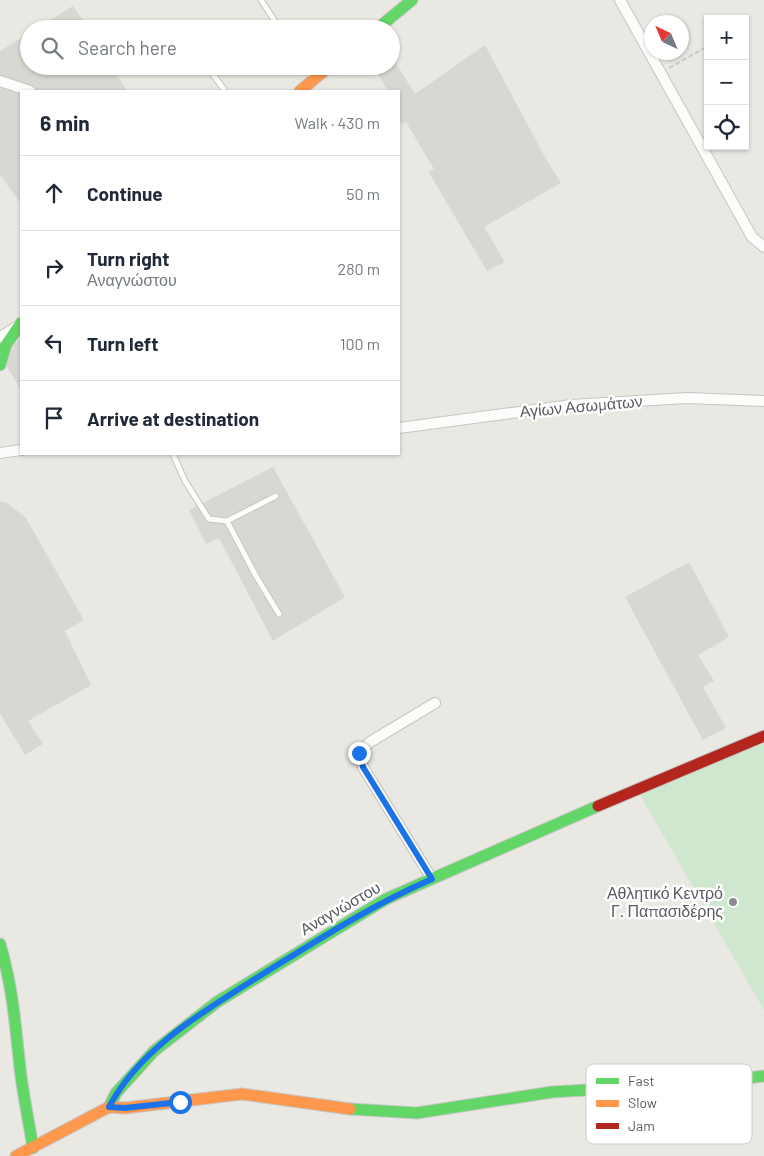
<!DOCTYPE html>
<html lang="en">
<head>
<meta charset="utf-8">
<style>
  :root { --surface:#fff; --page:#f6f6f7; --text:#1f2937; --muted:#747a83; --line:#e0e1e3 }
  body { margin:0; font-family:Barlow,sans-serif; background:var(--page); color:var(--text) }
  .controls { position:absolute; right:15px; top:15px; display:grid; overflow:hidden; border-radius:0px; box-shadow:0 1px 4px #0004 }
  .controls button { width:45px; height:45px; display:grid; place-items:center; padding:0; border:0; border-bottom:1px solid var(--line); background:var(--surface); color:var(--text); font:25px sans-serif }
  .compass { position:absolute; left:644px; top:15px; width:45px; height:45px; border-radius:50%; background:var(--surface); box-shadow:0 1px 4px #0004; rotate:316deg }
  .stop { position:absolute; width:15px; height:15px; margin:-11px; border:4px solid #1a73e8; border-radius:50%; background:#fff }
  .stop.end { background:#1a73e8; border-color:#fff; box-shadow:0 1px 5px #0008 }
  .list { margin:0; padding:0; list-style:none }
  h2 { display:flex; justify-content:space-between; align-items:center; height:65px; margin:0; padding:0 20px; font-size:21px }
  h2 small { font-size:16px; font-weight:400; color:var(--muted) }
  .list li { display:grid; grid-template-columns:32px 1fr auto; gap:15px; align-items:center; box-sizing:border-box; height:75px; padding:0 20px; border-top:1px solid var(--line) }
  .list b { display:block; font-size:19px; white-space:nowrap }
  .list p { margin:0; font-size:16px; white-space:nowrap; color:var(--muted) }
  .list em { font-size:16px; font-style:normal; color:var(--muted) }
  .icon { flex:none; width:28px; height:28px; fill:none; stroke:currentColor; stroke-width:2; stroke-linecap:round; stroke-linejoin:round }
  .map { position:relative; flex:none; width:764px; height:1156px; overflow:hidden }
  .search { position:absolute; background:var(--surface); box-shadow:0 1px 4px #0004; left:20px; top:20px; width:380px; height:55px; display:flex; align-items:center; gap:12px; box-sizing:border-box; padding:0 18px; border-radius:28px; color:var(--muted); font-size:19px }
  .panel { position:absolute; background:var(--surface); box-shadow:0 1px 4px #0004; left:20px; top:90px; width:380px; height:365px; border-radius:0px }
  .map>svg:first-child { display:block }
</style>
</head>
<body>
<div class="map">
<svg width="764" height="1156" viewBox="0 0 764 1156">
  <rect width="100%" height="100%" fill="#e9e8e2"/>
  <g fill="#d9d7d2">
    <path d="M73 6 89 29H36Z"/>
    <path d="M29 33V66H111L127 91H21V204L0 175V51Z"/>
    <path d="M485 45 546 159 561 183 484 227 505 262 487 271 428 171 434 169 406 122 402 124 399 119V91H388L373 66H391V55L415 94Z"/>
    <path d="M21 338V390L5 363 15 344Z"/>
    <path d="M273 467 345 597 273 641 219 538 206 544 189 510Z"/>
    <path d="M0 501 7 503 26 518 84 620 65 631 91 685 28 721 43 744 25 755 0 713Z"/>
    <path d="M689 562 729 637 698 655 714 681 703 687 726 728 703 740 625 597Z"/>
  </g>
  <path fill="#cfe7ce" d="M764 738V1010L639 793Z"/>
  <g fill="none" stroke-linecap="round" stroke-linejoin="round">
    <defs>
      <g id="lane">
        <path d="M261 0 280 29"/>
        <path d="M207 66 225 91"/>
        <path d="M305 66 312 78"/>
        <path d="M173 454 185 481 209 519 227 521 276 496"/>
        <path d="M227 521 256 576 279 614"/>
      </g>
      <g id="street">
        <path d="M620 0 752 237 764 247"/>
        <path d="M0 81 30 91"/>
        <path d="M0 337 18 326"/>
        <path d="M399 428 571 405 688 398 764 401"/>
        <path d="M0 453 21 450"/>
        <path d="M432 879 363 767 359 753 370 742 435 703"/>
      </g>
      <g id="fast">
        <path d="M377 29 412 0"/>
        <path d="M0 365 6 345 21 323"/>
        <path d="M0 944C13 989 15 1023 20 1068 23 1095 29 1122 33 1148"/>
        <path d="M109 1107 116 1093 154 1051 217 1002 386 899 598 806"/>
        <path d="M350 1109 417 1113 552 1092 708 1083 764 1076"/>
      </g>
      <g id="slow">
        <path d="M300 91 330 66"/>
        <path d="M16 1156 109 1107 125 1108 242 1094 350 1109"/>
      </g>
      <path id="jam" d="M598 806 764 736"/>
    </defs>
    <use href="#lane" stroke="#c5c6c4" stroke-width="7"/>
    <use href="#street" stroke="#c5c6c4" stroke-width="12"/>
    <use href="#fast" stroke="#c6c7c6" stroke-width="13"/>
    <use href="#slow" stroke="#c6c7c6" stroke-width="13"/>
    <use href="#jam" stroke="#c6c7c6" stroke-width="13"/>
    <path stroke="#c5cbc8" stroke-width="2" stroke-dasharray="5 2.5" stroke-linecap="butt" d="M669 68 708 46"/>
    <use href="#lane" stroke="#fcfcfb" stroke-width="5"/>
    <use href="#street" stroke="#fcfcfb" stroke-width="10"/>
    <use href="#fast" stroke="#63d668" stroke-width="11"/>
    <use href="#slow" stroke="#ff974d" stroke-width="11"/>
    <use href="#jam" stroke="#b3261e" stroke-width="11"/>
  </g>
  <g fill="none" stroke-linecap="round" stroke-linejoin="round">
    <path stroke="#1a73e8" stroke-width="6" d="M180 1102 125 1108 109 1107C141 1046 209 1008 266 972 321 938 372 905 432 879L363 767 359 753"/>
  </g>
  <circle fill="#8b8c8e" stroke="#fff" stroke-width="2" cx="733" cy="902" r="5"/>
  <g text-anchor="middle" stroke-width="5" stroke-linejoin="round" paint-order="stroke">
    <g font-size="16" fill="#585b61" stroke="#fff">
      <text transform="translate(581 406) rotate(-5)" y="6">Αγίων Ασωμάτων</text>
      <text transform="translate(340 908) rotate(-30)" y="6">Αναγνώστου</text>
    </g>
    <g font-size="16" fill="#585b61" stroke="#fff" text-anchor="end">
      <text x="723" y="899">Αθλητικό Κεντρό<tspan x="723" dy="18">Γ. Παπασιδέρης</tspan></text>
    </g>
  </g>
  <rect x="586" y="1064" width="166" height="80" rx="8" fill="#fff" stroke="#cdced0" stroke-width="1"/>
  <rect x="596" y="1078" width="23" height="6" fill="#63d668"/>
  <rect x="596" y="1100" width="23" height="7" fill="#ff974d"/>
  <rect x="596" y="1123" width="23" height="6" fill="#b3261e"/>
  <g font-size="14" fill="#585b61">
    <text x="628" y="1086">Fast</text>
    <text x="628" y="1108">Slow</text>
    <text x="628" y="1131">Jam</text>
  </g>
</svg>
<div class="controls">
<button>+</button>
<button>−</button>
<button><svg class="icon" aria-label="locate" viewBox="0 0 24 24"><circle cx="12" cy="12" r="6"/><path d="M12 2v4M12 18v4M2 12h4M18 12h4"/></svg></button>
</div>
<svg class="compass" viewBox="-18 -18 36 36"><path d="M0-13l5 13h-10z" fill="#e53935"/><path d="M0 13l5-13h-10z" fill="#747a83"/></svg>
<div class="stop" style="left:180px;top:1102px"></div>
<div class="stop end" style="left:359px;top:753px"></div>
<div class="search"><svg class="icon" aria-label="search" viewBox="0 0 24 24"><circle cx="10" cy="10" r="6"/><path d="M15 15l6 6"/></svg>Search here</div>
<section class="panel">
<h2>6 min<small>Walk · 430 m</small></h2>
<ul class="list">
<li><svg class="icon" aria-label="ahead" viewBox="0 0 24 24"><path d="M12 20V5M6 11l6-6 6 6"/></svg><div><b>Continue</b></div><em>50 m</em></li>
<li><svg class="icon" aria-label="right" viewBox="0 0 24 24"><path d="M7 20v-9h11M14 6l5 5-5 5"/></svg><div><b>Turn right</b><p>Αναγνώστου</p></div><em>280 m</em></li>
<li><svg class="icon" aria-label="left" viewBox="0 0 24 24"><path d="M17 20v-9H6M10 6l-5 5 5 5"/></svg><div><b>Turn left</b></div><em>100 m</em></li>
<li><svg class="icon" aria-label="arrive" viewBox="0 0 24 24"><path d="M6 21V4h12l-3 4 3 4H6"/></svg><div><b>Arrive at destination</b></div></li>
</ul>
</section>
</div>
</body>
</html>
